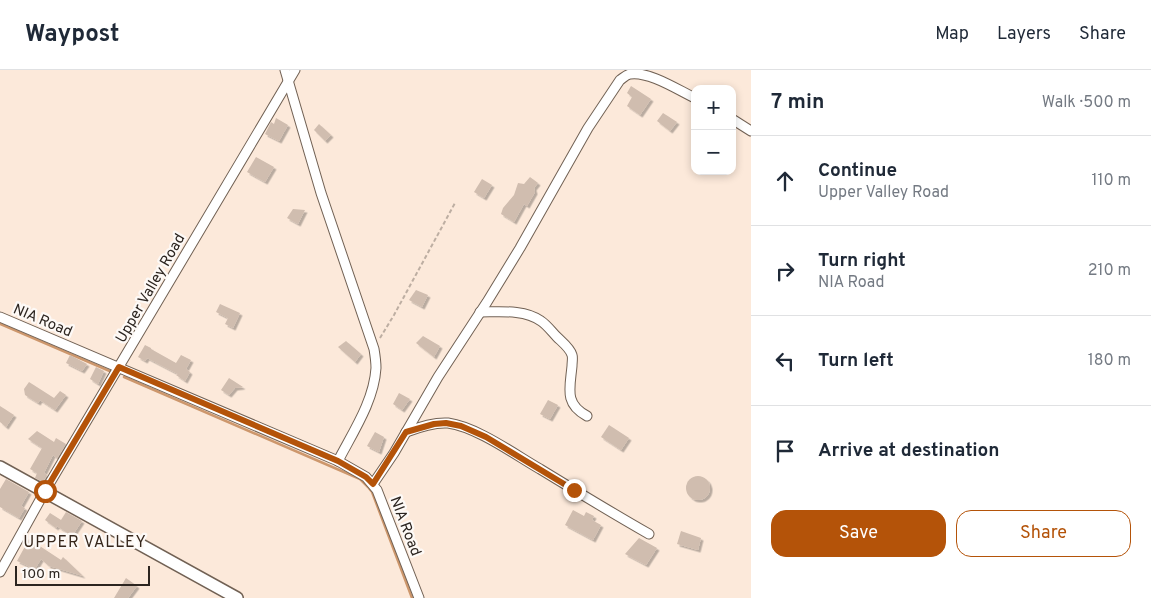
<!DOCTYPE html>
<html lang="en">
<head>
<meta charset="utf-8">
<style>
  :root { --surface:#fff; --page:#f2f2f3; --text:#1f2937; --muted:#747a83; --line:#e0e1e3; --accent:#b45309 }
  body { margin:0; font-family:Overpass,sans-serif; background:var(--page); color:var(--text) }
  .controls { position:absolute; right:15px; top:15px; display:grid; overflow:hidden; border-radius:10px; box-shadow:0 2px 8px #0003 }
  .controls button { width:45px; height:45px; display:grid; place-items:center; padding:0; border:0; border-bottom:1px solid var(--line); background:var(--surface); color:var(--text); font:25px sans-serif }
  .scale { position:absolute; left:15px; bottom:12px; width:135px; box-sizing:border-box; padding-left:5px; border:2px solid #2c2520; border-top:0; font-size:14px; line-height:18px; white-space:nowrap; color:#2c2520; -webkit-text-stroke:4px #fdf9f6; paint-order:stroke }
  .stop { position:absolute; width:15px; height:15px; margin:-11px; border:4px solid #b45309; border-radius:50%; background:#fff }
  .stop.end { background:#b45309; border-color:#fff; box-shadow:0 1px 5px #0008 }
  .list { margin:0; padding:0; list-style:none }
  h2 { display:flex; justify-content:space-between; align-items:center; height:65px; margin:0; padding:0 20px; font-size:21px }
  h2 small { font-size:16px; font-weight:400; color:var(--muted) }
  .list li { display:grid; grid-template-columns:32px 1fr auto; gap:15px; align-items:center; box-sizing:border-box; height:90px; padding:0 20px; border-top:1px solid var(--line) }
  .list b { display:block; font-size:19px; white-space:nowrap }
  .list p { margin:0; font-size:16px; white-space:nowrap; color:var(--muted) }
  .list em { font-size:16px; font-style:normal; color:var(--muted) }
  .actions { display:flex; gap:10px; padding:15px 20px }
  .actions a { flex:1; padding:11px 0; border:1px solid var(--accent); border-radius:15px; text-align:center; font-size:18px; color:var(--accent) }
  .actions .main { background:var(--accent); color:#fff }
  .icon { flex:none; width:28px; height:28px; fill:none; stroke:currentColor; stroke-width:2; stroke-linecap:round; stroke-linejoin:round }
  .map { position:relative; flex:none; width:751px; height:528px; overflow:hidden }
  header { display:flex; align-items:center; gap:30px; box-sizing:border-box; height:70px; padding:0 25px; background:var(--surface); border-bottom:1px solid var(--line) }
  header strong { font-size:24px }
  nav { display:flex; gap:28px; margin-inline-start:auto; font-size:18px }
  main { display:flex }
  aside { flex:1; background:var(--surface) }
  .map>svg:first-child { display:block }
</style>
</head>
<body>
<header>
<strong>Waypost</strong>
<nav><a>Map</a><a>Layers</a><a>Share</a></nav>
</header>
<main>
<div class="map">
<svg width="751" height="528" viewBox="0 0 751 528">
  <defs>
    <filter id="shadow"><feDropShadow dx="2.5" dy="2.5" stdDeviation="0" flood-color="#0004"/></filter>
  </defs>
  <rect width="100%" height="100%" fill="#fce9da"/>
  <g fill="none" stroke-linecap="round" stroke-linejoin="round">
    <g stroke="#cd976c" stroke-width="2.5">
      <path d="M0 254 112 302"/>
      <path d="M124 307 360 409 368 417 372 422 412 528"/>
    </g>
  </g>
  <g fill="#d0bdaf" filter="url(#shadow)">
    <path d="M631 16 651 29 640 45 627 36 632 27 627 23Z"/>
    <path d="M663 43 677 52 670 61 657 51Z"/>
    <path d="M276 48 288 55 279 71 265 64 271 52 274 54Z"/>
    <path d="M319 54 331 65 325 71 314 60Z"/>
    <path d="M256 87 274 97 265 112 247 102Z"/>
    <path d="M530 107 538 113 534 118 535 122 527 136 524 134 514 152 501 144 503 138 514 125 518 113 524 114Z"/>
    <path d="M482 109 492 115 484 128 474 122Z"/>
    <path d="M293 139 305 140 298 154 287 148Z"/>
    <path d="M416 220 428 225 422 237 409 230Z"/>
    <path d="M220 234 240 243 233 258 225 254 228 248 216 242Z"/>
    <path d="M423 266 440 276 434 287 416 273Z"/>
    <path d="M346 271 361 284 355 292 338 277Z"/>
    <path d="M145 275 151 278V279L176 293 181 285 191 290 186 299 190 302 185 311 176 305 178 304 147 288 145 291 138 287Z"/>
    <path d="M70 285 87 294 82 301 66 293Z"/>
    <path d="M96 297 104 301 98 314 90 309Z"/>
    <path d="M229 308 243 317 235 318 229 325 221 320Z"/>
    <path d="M29 312 54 328 60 321 66 325 55 340 40 330 38 333 25 325 24 319Z"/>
    <path d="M399 323 410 329 402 340 393 334Z"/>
    <path d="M548 330 558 335 550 349 540 344Z"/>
    <path d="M0 336 14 345 6 357 0 352Z"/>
    <path d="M609 355 629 368 621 380 601 367Z"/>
    <path d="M37 361 54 372 56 368 66 374 57 388 53 385 44 403 47 405 43 412 35 408 37 403 30 399 42 378 28 369Z"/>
    <path d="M375 362 384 367 379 382 367 376Z"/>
    <circle cx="698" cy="418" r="12"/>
    <path d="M6 409 29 422 21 436 25 438 19 448 0 437V419Z"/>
    <path d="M573 440 584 446 586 442 594 446 592 450 601 455 593 470 565 455Z"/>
    <path d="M66 442 82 451 72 466 57 456 56 458 45 450 50 443 61 450Z"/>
    <path d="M681 461 701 468 698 480 677 474Z"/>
    <path d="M639 468 657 478 646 495 625 484Z"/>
    <path d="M29 469 61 490 63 487 83 506 49 496 41 489 35 499 17 491Z"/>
    <path d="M126 508 137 516 128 528H114Z"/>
  </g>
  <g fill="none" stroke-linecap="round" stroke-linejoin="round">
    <defs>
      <g id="minor">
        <path d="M285 0 321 123 374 279C375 285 376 292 376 298 374 331 353 362 338 391"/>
        <path d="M732 49 751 61"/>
        <path d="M480 242C499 242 524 239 541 251 547 255 552 262 557 267 562 272 570 278 572 285 573 288 572 292 572 296 570 318 564 334 587 346"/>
        <path d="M0 247 338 391 366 407 377 420 419 528"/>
        <path d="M406 362C419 357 434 352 448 353 477 357 514 384 540 399 576 421 612 443 649 464"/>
        <path d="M373 414 394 383 438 307 487 232 520 178 588 58 620 10C623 8 626 5 630 4 649 1 678 20 695 28"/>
        <path d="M0 502 45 421 295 0"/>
      </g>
      <path id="tertiary" d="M0 397 237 528"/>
    </defs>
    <use href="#minor" stroke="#716154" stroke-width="11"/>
    <use href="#tertiary" stroke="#716154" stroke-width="14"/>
    <path stroke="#bdaea2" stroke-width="2" stroke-dasharray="4 2.5" stroke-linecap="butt" d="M380 268 394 245 455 133"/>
    <use href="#minor" stroke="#fff" stroke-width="9"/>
    <use href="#tertiary" stroke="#fff" stroke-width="11"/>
  </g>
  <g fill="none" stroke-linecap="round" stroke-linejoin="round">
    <path stroke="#b45309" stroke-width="6" d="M45 421 119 297 338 391 366 407 373 414 406 362 434 354 446 353 461 356 486 367 506 379 574 420"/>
  </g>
  <g text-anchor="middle" stroke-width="4.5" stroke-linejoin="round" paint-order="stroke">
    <g font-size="15" fill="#2c2520" stroke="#fdf9f6">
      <text transform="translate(150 218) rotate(-60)" y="5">Upper Valley Road</text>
      <text transform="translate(43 250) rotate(23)" y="5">NIA Road</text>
      <text transform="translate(406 456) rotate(69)" y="5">NIA Road</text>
    </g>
    <g font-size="16" letter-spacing="1" fill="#36271c" stroke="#fdf9f6">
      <text x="85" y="477">UPPER VALLEY</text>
    </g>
  </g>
</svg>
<div class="controls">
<button>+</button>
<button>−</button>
</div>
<div class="scale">100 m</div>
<div class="stop" style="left:45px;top:421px"></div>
<div class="stop end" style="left:574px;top:420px"></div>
</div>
<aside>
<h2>7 min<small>Walk · 500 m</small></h2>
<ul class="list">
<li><svg class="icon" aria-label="ahead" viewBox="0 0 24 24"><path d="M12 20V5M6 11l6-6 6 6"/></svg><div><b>Continue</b><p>Upper Valley Road</p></div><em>110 m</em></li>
<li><svg class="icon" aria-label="right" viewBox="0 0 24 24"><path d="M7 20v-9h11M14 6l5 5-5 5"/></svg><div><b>Turn right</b><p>NIA Road</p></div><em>210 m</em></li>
<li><svg class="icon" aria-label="left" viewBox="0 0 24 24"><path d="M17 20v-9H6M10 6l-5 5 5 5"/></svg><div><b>Turn left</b></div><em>180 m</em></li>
<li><svg class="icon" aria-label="arrive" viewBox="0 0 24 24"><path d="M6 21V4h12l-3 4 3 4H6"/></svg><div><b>Arrive at destination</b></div></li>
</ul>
<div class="actions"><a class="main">Save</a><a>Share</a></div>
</aside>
</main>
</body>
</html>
